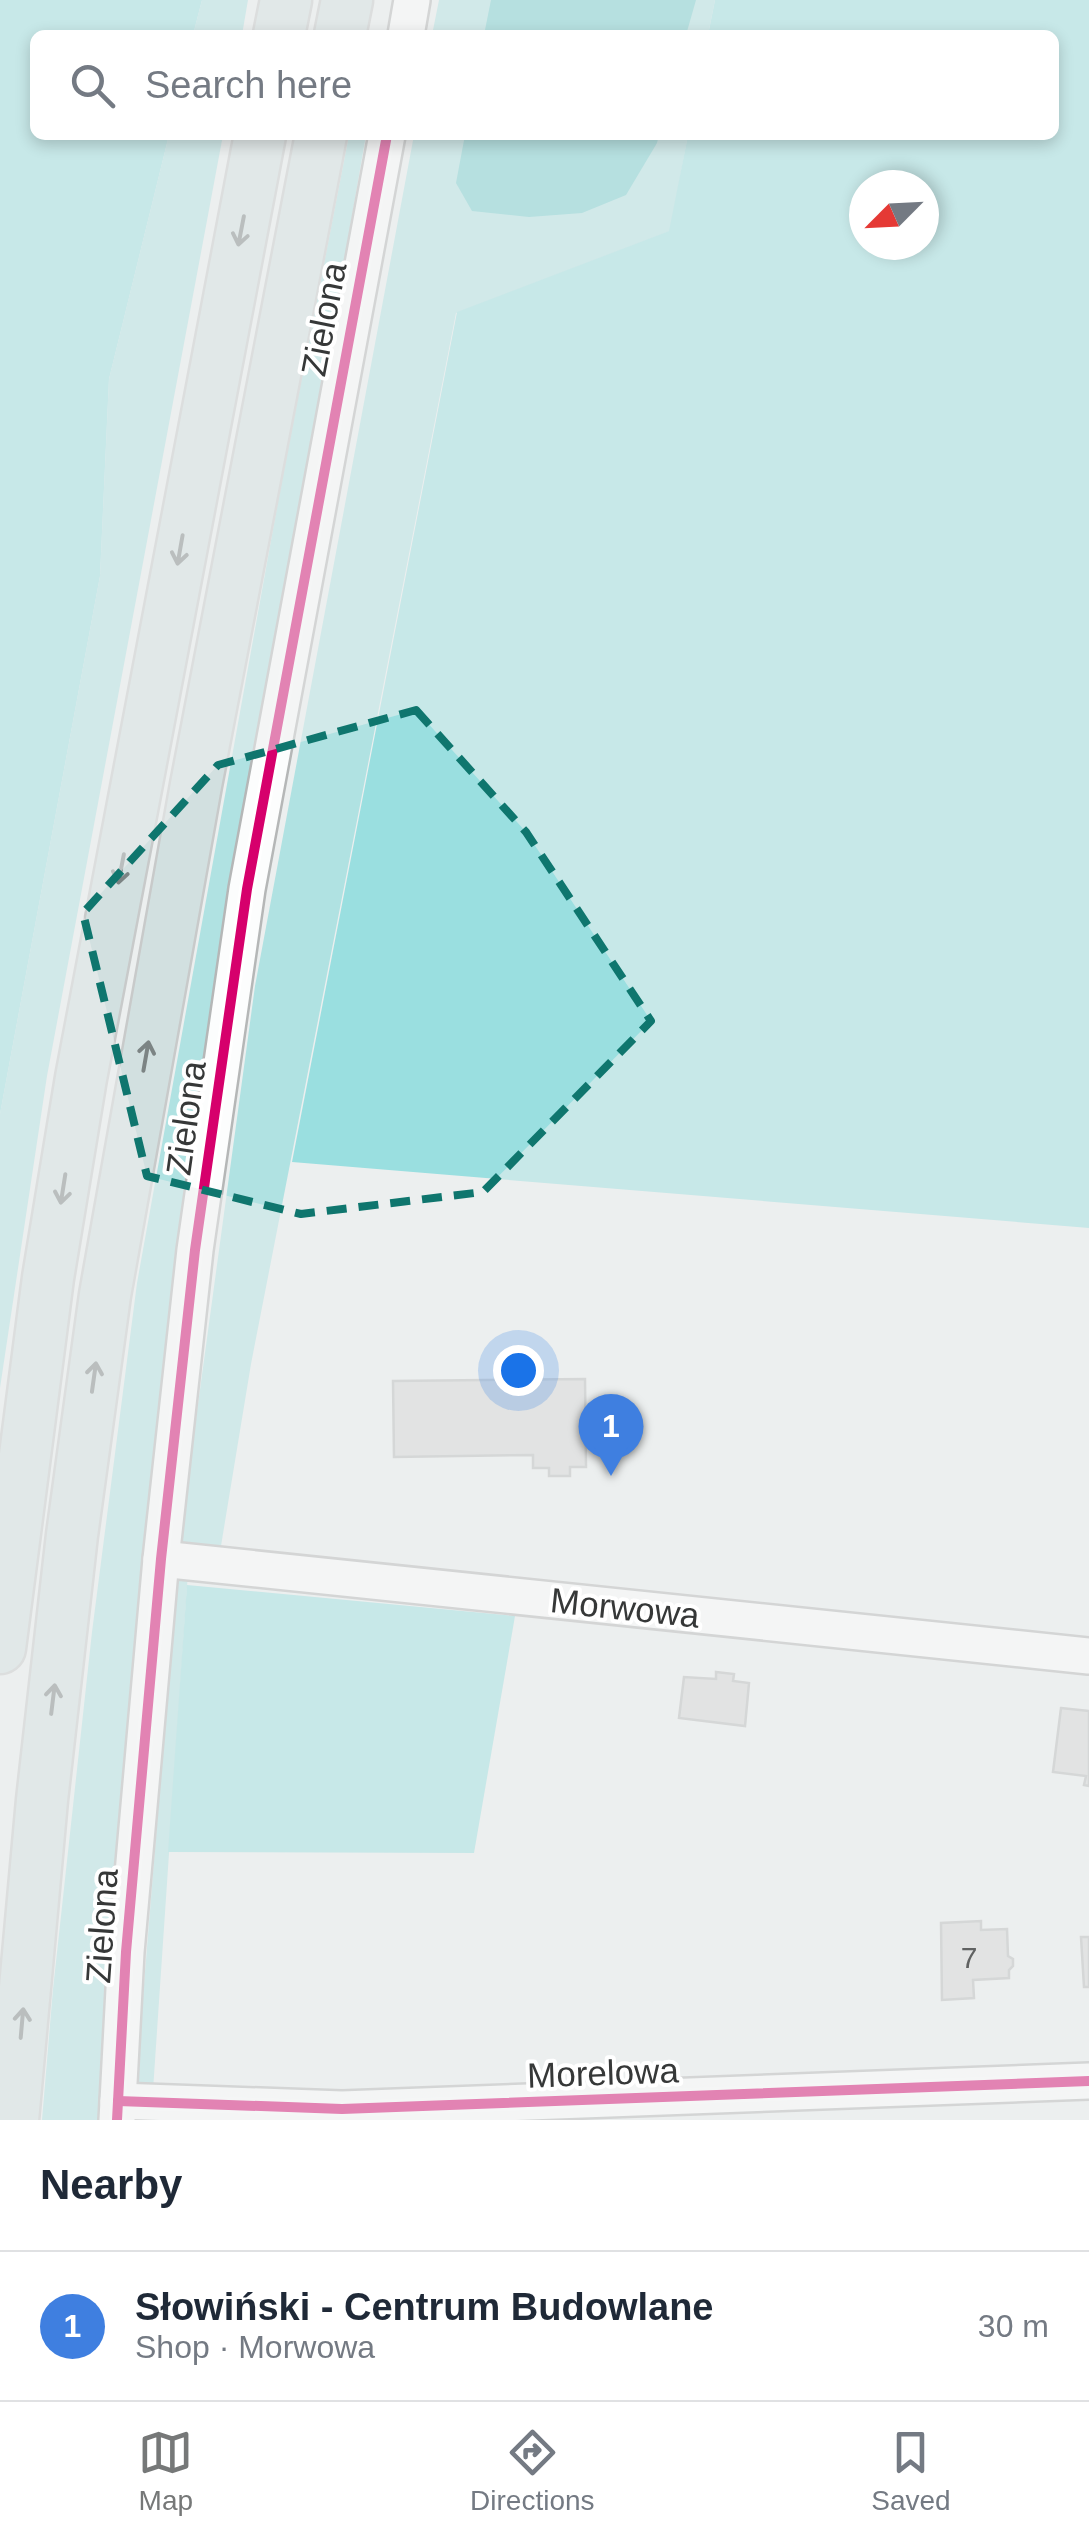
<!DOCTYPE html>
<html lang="en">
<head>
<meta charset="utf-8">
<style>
  :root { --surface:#fff; --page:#f2f2f3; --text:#1f2937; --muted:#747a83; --line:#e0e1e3; --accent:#767878 }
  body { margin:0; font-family:Arial,sans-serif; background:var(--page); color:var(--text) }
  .compass { position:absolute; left:849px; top:170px; width:90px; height:90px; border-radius:50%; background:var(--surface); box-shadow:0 5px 15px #0003; rotate:246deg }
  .you { position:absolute; left:518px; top:1370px; width:35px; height:35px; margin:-25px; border:8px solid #fff; border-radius:50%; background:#1a73e8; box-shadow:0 0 0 15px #1a73e833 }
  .badge { display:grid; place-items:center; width:65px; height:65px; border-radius:50%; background:var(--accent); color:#fff; font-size:32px; font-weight:700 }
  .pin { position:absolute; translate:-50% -82px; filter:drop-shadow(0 2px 5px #0008) }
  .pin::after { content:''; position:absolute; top:52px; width:35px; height:30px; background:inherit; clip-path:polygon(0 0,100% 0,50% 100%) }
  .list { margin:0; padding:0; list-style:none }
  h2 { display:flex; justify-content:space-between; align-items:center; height:130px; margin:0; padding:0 40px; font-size:42px }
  h2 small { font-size:32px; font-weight:400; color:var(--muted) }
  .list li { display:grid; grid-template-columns:65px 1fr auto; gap:30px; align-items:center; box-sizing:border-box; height:150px; padding:0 40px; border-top:2px solid var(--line) }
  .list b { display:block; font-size:38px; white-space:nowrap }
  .list p { margin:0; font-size:32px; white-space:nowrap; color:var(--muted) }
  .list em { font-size:32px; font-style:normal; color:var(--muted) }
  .icon { flex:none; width:55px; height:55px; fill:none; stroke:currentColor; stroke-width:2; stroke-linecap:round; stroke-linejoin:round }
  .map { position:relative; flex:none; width:1089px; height:2120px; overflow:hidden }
  .search { position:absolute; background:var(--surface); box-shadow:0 5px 15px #0003; left:30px; right:30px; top:30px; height:110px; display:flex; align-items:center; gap:25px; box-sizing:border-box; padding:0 35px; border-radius:15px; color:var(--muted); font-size:38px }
  .sheet { height:280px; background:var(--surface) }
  nav { display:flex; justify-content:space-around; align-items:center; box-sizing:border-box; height:140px; border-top:2px solid var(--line); background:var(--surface); font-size:28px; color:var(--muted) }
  nav a { display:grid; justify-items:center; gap:5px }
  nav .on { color:var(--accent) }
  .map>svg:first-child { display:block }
</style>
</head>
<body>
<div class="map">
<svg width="1089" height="2120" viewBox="0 0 1089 2120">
  <rect width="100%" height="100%" fill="#ecefef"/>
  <g fill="#b0e2e2">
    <path d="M202 0H248L242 35H193Z"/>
    <path d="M439 0H715L708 35H432Z"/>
    <path d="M169 135H223L47 1076 0 1388V1114L100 576 109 379Z"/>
    <path d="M349 135H366L287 592 142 1576 109 1941 98 2120H42L53 1989 92 1632 137 1283 281 485Z"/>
    <path d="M414 135H688L670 231 456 313 251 1364 221 1546 190 1543 151 2120H133L181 1529 255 986Z"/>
  </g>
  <g fill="#9adfe0" fill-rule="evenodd">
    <path d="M0 0H202L193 35H35V135H169L109 379 100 576 0 1114Z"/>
    <path d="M715 0H1089V1228L292 1162 457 312 669 231 688 135H1054V35H708ZM924 185V245H864V185Z"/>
    <path d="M187 1585 515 1616 474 1853 168 1852Z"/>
  </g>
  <g fill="#73cece">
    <path d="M491 0H696L686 35H484Z"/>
    <path d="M465 135H659L657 143 626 195 582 213 529 217 472 211 456 183Z"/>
  </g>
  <g fill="#d4d6d6" stroke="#b8baba" stroke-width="2.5">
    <path d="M585 1379 586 1467H570V1476H549V1468H533V1455L394 1457 393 1381Z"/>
    <path d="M716 1672 734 1674 733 1681 749 1683 745 1726 679 1718 684 1677 716 1679Z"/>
    <path d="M1061 1708 1089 1711V1786L1084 1785 1086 1776 1053 1772Z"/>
    <path d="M981 1921V1930L1007 1929 1008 1956 1013 1959V1966L1009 1970V1978L973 1980 974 1998 942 2000 941 1923Z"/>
    <path d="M1081 1937H1089V1987H1084Z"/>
  </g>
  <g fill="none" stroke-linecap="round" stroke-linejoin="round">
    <defs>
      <g id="minor">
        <path d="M406 35 412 0"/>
        <path d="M161 1559 1089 1656"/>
        <path d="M118 2101 342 2109 1089 2081"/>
        <path d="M117 2120 126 1952 161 1559 195 1250 247 889 387 135"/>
      </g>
      <g id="highway">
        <path d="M279 35 286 0"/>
        <path d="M340 35 347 0"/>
        <path d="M0 1648 48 1278 81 1078 260 135"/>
        <path d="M13 2120 42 1800 72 1535 105 1295 196 785 321 135"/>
      </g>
    </defs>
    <use href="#minor" stroke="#b5b7b7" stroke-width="40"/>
    <use href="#highway" stroke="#c8caca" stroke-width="55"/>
    <use href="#minor" stroke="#fcfdfd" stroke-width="35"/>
    <use href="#highway" stroke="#d2e0e0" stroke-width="50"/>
    <defs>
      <g id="cycleway">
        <path d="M118 2101 342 2109 1089 2081"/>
        <path d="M117 2120 126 1952 161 1559 195 1250 247 889 387 135"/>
      </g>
    </defs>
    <use href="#cycleway" stroke="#fff" stroke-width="16"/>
    <use href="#cycleway" stroke="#d6006c" stroke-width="10"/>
  </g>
  <defs><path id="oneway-shaft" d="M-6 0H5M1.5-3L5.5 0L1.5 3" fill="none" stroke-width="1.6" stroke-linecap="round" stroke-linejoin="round" transform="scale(2.5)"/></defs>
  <g stroke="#7c8484">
    <use href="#oneway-shaft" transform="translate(241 231) rotate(101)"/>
    <use href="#oneway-shaft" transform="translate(180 550) rotate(100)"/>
    <use href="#oneway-shaft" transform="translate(121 869) rotate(101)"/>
    <use href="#oneway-shaft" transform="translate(146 1056) rotate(-80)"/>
    <use href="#oneway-shaft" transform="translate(63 1189) rotate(99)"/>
    <use href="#oneway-shaft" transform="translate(94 1377) rotate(-82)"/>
    <use href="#oneway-shaft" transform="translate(53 1699) rotate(-83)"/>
    <use href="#oneway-shaft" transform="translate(22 2023) rotate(-85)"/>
  </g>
  <path d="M0 0H1089V2120H0ZM416 710 526 832 651 1021 483 1192 301 1214 147 1176 83 913 218 765Z" fill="#ecefef" fill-opacity=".55" fill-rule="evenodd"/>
  <path fill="none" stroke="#0f766e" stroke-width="8" stroke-dasharray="20 12" stroke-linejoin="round" d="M416 710 526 832 651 1021 483 1192 301 1214 147 1176 83 913 218 765Z"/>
  <g text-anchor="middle" stroke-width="8" stroke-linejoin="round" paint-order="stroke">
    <g font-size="30" fill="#606262">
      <text x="969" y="1968">7</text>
    </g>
    <g font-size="35" fill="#363838" stroke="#fff">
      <text transform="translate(324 319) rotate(-79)" y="12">Zielona</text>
      <text transform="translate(186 1118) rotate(-82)" y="12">Zielona</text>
      <text transform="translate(625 1608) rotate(6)" y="12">Morwowa</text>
      <text transform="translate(102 1926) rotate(-86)" y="12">Zielona</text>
      <text transform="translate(603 2073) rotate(-2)" y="12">Morelowa</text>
    </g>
  </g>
</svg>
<svg class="compass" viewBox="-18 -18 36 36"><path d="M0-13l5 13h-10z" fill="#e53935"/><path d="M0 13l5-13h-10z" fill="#747a83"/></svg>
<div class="you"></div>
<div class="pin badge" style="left:611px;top:1476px;background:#3f7fe0">1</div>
<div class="search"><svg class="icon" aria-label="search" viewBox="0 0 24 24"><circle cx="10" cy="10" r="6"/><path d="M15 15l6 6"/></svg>Search here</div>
</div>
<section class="sheet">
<h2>Nearby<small></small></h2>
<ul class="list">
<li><span class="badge" style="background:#3f7fe0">1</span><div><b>Słowiński - Centrum Budowlane</b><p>Shop · Morwowa</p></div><em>30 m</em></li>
</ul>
</section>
<nav>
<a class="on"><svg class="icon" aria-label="map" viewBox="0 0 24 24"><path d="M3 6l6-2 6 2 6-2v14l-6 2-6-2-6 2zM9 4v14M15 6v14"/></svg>Map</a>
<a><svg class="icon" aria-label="directions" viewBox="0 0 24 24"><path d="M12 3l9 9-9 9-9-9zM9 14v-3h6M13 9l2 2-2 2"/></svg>Directions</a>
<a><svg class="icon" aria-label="saved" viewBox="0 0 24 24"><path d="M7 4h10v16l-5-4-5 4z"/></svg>Saved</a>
</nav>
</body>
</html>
